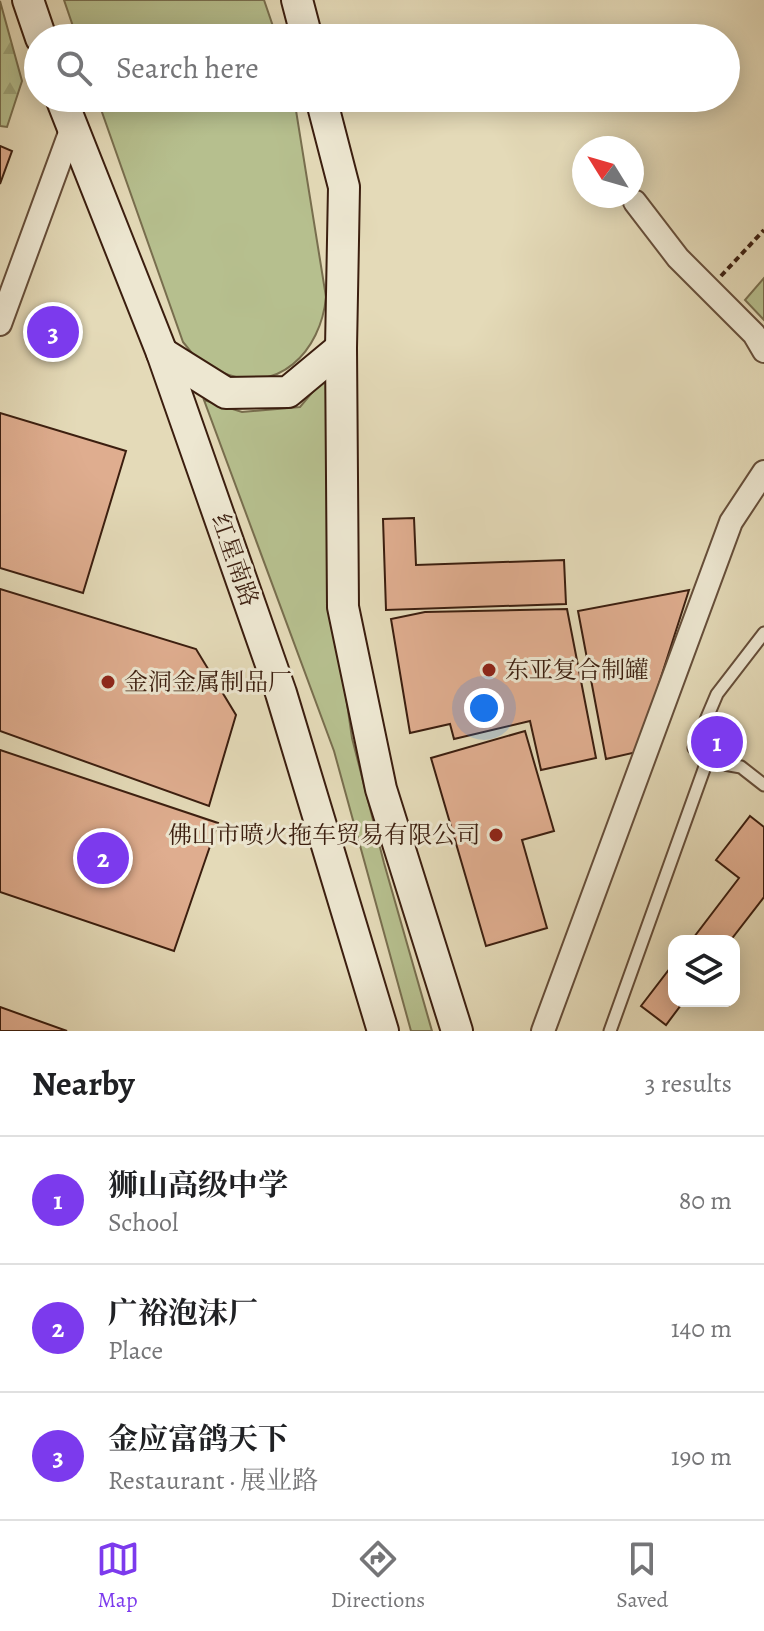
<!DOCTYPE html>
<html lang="en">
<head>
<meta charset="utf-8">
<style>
  :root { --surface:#fff; --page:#f6f6f6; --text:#202124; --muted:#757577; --line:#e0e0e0; --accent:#7c3aed }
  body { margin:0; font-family:Alegreya,"Noto Serif SC",serif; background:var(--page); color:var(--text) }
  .controls { position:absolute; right:24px; bottom:24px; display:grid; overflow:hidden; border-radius:16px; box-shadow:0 4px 20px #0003 }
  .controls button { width:72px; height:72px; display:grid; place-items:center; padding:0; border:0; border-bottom:2px solid var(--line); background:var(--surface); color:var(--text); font:40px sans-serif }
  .compass { position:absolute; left:572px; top:136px; width:72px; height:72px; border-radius:50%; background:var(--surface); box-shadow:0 4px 20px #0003; rotate:307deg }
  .you { position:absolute; left:484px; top:708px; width:28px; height:28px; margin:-20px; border:6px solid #fff; border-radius:50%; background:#1a73e8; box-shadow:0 0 0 12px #1a73e833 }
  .badge { display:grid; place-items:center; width:52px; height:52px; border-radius:50%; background:var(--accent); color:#fff; font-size:26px; font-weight:700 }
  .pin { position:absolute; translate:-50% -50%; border:4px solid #fff; box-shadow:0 2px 8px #0006 }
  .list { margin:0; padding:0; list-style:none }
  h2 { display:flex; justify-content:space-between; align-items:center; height:104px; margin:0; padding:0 32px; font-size:34px }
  h2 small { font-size:26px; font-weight:400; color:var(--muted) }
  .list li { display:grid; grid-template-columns:52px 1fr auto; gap:24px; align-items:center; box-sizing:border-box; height:128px; padding:0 32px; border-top:2px solid var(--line) }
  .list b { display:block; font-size:30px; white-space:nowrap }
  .list p { margin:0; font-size:26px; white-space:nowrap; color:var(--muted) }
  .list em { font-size:26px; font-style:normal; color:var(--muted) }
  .icon { flex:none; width:44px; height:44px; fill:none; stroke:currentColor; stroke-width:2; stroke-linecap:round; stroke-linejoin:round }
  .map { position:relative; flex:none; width:764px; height:1031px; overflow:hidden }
  .search { position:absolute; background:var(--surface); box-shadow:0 4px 20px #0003; left:24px; right:24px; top:24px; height:88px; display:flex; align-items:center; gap:20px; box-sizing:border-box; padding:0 28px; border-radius:44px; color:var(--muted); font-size:30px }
  .sheet { height:488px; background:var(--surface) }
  nav { display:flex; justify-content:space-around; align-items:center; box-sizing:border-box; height:112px; border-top:2px solid var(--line); background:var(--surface); font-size:22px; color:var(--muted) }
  nav a { display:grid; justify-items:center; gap:4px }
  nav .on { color:var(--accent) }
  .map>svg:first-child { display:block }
</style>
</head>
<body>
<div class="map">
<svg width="764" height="1031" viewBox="0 0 764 1031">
  <defs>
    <pattern id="forest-firs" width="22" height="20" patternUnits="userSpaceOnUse" patternTransform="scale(2)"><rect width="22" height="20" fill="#b6bf8e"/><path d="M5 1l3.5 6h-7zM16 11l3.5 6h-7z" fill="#9da479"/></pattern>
  </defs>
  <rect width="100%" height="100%" fill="#e4dab8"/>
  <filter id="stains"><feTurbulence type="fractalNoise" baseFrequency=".0025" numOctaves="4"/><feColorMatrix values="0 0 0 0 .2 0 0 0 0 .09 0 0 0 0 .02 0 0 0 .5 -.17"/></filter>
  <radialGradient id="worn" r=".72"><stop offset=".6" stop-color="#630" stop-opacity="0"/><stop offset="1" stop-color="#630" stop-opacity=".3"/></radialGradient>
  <g fill="#b6bf8e" stroke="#786e4e" stroke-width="2">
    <path d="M64 0H264L277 38H77Z"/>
    <path d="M97 98H294L326 297C321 351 278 397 221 372 214 368 205 366 199 361 193 355 188 348 183 342Z"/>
    <path d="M764 278V320L745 300Z"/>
    <path d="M331 370 327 512 331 593 352 738 384 863 432 1031H411L334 751 204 400 242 412 300 407Z"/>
  </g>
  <path fill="url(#forest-firs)" stroke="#786e4e" stroke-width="2" d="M0 1 22 81 7 127 0 126Z"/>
  <g fill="#dfad8f" stroke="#3b1e0f" stroke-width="2">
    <path d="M0 146 12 151 0 184Z"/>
    <path d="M0 413 126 451 83 593 0 568Z"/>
    <path d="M414 518 416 565 564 560 566 604 386 610 383 519Z"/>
    <path d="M0 589 196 649 236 715 209 806 0 731Z"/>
    <path d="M689 590 637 752 606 759 578 611Z"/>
    <path d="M567 609 596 758 541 770 530 721 454 739 450 724 410 733 391 619 425 612Z"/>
    <path d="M525 731 554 831 522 840 547 928 486 946 431 758Z"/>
    <path d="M0 750 218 823 174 951 0 892Z"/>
    <path d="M750 816 764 827V897L730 941H691L739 878 716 860Z"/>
    <path d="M674 963V1001H684L666 1025 641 1006Z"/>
    <path d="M0 1007 67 1031H0Z"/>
  </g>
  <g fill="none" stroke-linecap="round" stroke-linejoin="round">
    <defs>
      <g id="lane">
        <path d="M764 633 717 694 694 748 707 761 741 767 764 785"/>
        <path d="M610 1031 707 761"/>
      </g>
      <g id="street">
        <path d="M635 202 678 258 754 334 764 351"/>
        <path d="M0 324 71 130"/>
        <path d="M543 1031 731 522 764 472"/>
      </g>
      <g id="secondary">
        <path d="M28 0 41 38"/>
        <path d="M297 0 307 38"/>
        <path d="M61 98 162 353 281 693 383 1031"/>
        <path d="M321 98 344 187 341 348 343 607 381 789 457 1031"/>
        <path d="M162 353 226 393 288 392 341 348"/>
      </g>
    </defs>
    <use href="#lane" stroke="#654d39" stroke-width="15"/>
    <use href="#street" stroke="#654d39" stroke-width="26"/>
    <use href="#secondary" stroke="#3b1e0f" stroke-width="34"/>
    <path stroke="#3b1e0f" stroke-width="4" stroke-dasharray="6 4" stroke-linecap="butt" d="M721 276 764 230"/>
    <use href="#lane" stroke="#ede7d1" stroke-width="11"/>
    <use href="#street" stroke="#ede7d1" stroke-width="22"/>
    <use href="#secondary" stroke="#ede7d1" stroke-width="30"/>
  </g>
  <g fill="#8f2418" stroke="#ede7d1" stroke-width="3">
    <circle cx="489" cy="670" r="8"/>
    <circle cx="108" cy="682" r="8"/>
    <circle cx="496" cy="835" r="8"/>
  </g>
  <g text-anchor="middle" stroke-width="6" stroke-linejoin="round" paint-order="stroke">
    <g font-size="24" fill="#3b1e0f" stroke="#ede7d1">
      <text transform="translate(235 560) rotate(71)" y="8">红星南路</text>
    </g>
    <g font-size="24" fill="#3b1e0f" stroke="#ede7d1" text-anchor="start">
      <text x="505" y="678">东亚复合制罐</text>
      <text x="124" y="690">金洞金属制品厂</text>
      <text x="480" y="843" text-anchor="end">佛山市喷火拖车贸易有限公司</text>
    </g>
  </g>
  <rect width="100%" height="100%" filter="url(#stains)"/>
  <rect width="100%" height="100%" fill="url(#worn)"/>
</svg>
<div class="controls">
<button><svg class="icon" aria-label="layers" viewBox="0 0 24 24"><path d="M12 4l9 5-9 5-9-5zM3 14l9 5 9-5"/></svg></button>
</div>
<svg class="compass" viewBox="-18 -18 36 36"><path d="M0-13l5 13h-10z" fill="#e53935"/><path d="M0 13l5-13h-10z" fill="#757577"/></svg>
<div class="you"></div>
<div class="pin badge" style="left:717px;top:742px">1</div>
<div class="pin badge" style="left:103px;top:858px">2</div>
<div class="pin badge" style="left:53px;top:332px">3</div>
<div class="search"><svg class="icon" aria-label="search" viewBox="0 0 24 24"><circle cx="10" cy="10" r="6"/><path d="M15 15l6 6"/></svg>Search here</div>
</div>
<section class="sheet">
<h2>Nearby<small>3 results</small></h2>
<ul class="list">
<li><span class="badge">1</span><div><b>狮山高级中学</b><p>School</p></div><em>80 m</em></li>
<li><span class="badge">2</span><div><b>广裕泡沫厂</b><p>Place</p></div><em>140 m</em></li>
<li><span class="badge">3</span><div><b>金应富鸽天下</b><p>Restaurant · 展业路</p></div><em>190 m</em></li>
</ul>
</section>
<nav>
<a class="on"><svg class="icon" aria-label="map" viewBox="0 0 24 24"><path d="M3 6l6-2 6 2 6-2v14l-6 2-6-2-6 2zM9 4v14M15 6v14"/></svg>Map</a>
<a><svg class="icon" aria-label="directions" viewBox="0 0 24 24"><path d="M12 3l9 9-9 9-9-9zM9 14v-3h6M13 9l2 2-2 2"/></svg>Directions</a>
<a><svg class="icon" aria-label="saved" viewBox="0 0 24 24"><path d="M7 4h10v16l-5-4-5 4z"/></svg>Saved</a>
</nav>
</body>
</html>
